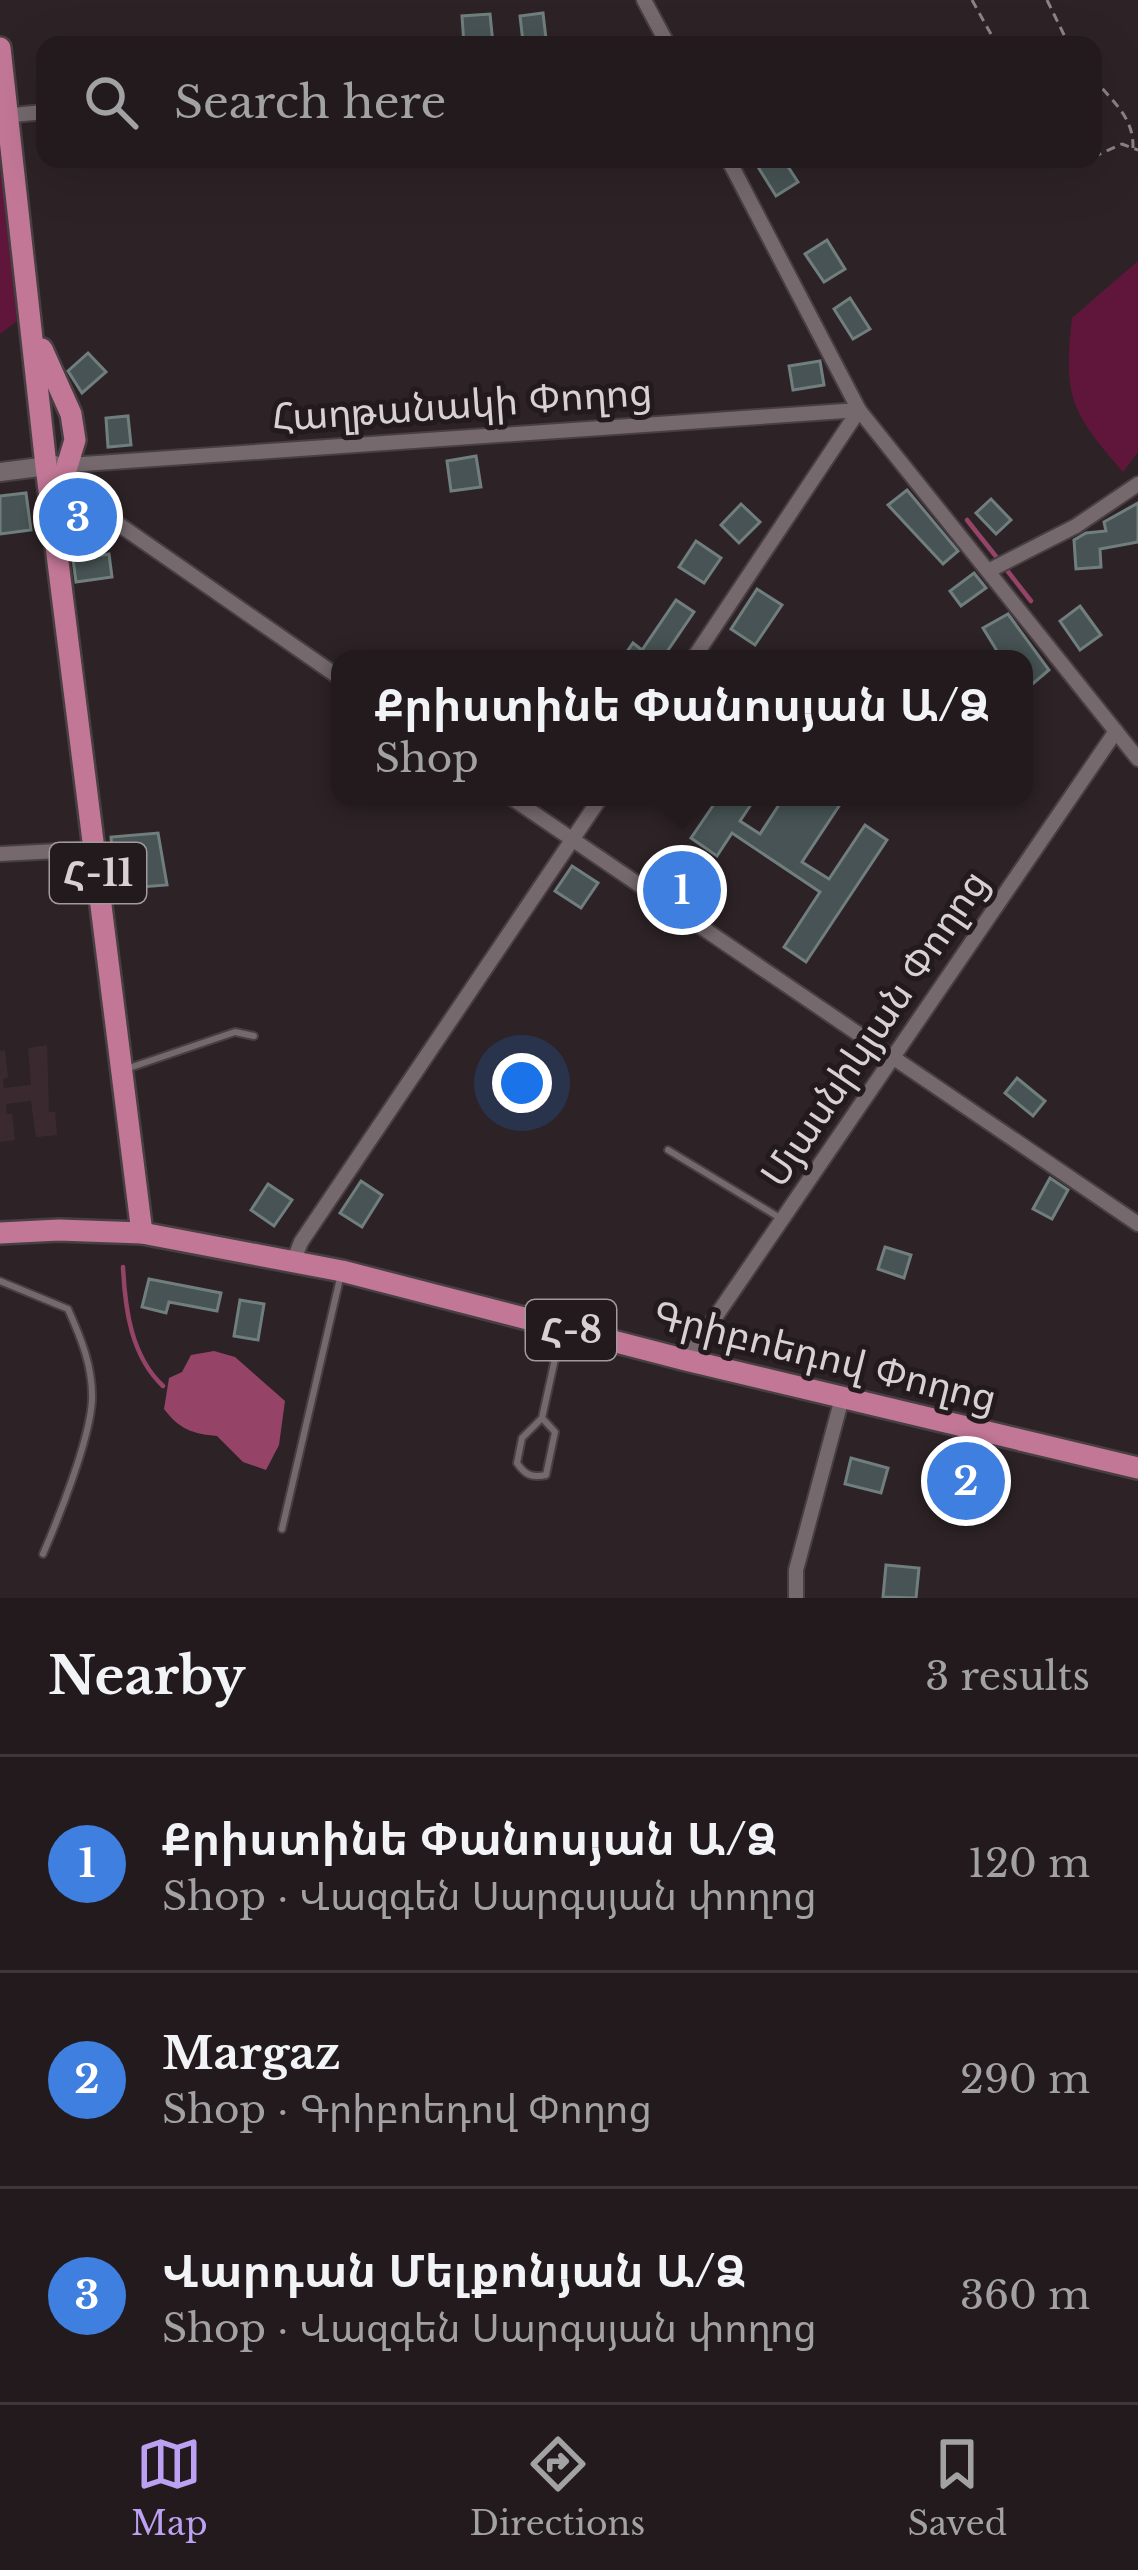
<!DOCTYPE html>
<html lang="en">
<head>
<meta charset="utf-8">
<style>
  :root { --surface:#221a1c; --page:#2a2325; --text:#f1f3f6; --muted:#a2a1a3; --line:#3f383b; --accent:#bca0f2 }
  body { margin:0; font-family:"Libre Baskerville","Noto Sans Armenian",serif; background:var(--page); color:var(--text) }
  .you { position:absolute; left:522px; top:1083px; width:42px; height:42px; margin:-30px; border:9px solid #fff; border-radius:50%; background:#1a73e8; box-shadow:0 0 0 18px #1a73e833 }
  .badge { display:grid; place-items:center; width:78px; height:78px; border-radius:50%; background:var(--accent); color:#fff; font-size:39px; font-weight:700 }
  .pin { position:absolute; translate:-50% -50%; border:6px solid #fff; box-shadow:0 3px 12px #0006 }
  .popup { position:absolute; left:331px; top:650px; width:702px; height:156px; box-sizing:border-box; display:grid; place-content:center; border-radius:24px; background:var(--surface); filter:drop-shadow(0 3px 9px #0005); font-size:39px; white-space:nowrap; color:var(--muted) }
  .popup b { font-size:45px; color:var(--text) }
  .popup::after { content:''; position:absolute; left:50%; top:100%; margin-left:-24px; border:24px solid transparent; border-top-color:var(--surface) }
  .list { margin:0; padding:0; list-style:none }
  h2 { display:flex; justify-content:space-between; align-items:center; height:156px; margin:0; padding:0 48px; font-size:51px }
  h2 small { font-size:39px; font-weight:400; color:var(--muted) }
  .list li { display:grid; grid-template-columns:78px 1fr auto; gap:36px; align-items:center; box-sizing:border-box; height:216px; padding:0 48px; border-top:3px solid var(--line) }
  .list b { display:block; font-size:45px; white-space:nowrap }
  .list p { margin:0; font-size:39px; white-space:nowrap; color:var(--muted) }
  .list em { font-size:39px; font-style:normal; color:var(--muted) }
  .icon { flex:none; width:66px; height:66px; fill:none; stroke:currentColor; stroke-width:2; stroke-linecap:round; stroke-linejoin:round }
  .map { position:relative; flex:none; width:1138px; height:1598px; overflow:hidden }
  .search { position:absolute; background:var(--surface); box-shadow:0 12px 48px #0002; left:36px; right:36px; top:36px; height:132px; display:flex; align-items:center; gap:30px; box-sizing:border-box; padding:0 42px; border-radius:24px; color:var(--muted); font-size:45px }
  .sheet { height:804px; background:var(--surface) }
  nav { display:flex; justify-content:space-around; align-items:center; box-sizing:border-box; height:168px; border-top:3px solid var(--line); background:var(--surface); font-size:33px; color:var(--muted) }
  nav a { display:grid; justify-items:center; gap:6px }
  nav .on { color:var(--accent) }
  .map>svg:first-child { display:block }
</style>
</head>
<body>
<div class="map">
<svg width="1138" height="1598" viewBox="0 0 1138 1598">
  <rect width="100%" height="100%" fill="#2d2326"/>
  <path fill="#3a2a30" d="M47 1045 49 1112H55L57 1135 36 1137 31 1101 6 1104 7 1114H12L15 1140 0 1142V1051L5 1050 8 1077 3 1079 4 1088 31 1085 28 1048Z"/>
  <g fill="#60163b">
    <path d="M0 164 17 321 0 334Z"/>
    <path d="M1138 261V452L1123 472C1071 412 1063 397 1072 318Z"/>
  </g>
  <path fill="#954468" d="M214 1351 235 1357 285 1401 279 1445 266 1470 243 1462 217 1436C193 1434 179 1429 164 1409L169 1378 182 1372 191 1355Z"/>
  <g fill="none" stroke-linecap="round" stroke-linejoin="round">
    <g stroke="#954468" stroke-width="4.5">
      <path d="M967 520 998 559"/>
      <path d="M1006 569 1031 601"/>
      <path d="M123 1267C125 1309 131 1356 163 1386"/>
    </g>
  </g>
  <g fill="#475354" stroke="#707e7e" stroke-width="3">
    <path d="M543 13 546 39 523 42 520 16Z"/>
    <path d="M490 14 493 44 464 45 462 16Z"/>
    <path d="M770 159H783L798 182 776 196 758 167Z"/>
    <path d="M827 240 845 269 824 282 805 254Z"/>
    <path d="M850 298 870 329 853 339 834 309Z"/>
    <path d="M88 353 106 372 82 393 68 371Z"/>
    <path d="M820 361 824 385 793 390 789 366Z"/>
    <path d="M128 416 131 445 108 447 106 418Z"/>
    <path d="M476 456 481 487 451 491 447 461Z"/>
    <path d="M907 490 958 551 943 564 888 505Z"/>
    <path d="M26 493 31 530 0 534V496Z"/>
    <path d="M991 499 1011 520 996 534 976 513Z"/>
    <path d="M1138 503V542L1100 549 1101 567 1076 569 1074 540 1086 533 1106 531 1104 522Z"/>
    <path d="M741 504 760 522 739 543 721 525Z"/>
    <path d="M96 541 97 556 109 554 112 577 76 582 71 544Z"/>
    <path d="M696 541 721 558 704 583 679 567Z"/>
    <path d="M974 573 986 588 961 606 950 591Z"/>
    <path d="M757 589 782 605 755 645 731 629Z"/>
    <path d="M676 600 694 612 662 659H622L633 643 642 650Z"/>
    <path d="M1080 606 1101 635 1080 650 1060 621Z"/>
    <path d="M1008 614 1049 670 1030 686 1024 678V659H1002L983 628Z"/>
    <path d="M719 797H756L740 821 760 834 784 797H845L802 862 829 879 865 825 887 840 806 962 784 947 820 892 732 833 717 856 691 838Z"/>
    <path d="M158 833 167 885 115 889 111 837Z"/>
    <path d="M572 866 598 883 581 908 555 891Z"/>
    <path d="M1017 1078 1045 1101 1033 1116 1005 1093Z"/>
    <path d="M1050 1178 1068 1190 1052 1219 1033 1209Z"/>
    <path d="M361 1181 382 1195 362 1227 340 1213Z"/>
    <path d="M268 1184 292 1200 274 1226 251 1210Z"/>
    <path d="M885 1247 911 1255 904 1278 878 1269Z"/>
    <path d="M149 1279 221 1293 217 1311 169 1302 166 1313 142 1307Z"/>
    <path d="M240 1300 264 1304 258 1340 234 1336Z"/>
    <path d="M851 1458 888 1468 881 1493 845 1484Z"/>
    <path d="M886 1565 919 1568 916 1598 883 1597Z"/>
  </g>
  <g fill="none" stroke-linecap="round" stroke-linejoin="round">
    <defs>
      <g id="lane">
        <path d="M126 1069 235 1032 254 1036"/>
        <path d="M668 1150 780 1218"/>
        <path d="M0 1281 68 1309C81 1338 93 1367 92 1400 90 1439 59 1517 43 1554"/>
        <path d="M542 1418 555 1432 546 1475C532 1478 525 1475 517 1463L522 1438 542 1418 560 1336"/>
        <path d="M282 1529 341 1274"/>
      </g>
      <g id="street">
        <path d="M644 0 668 45"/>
        <path d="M2 116 45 112"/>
        <path d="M728 159 859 410 1138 759"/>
        <path d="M990 570 1076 526 1138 484"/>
        <path d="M693 659 859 410"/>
        <path d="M340 678 88 503 69 465 859 410"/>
        <path d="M510 797 1138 1224"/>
        <path d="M0 854 95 849"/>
        <path d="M293 1262 301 1242 601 797"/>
        <path d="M686 1360 1116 731"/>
        <path d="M796 1598V1570L842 1398"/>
      </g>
      <path id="secondary" d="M0 472 55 465"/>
      <g id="primary">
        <path d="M0 48 46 466 142 1233"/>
        <path d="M42 349 71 414 75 440 55 506"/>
        <path d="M0 1233 59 1230 142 1233 342 1271 686 1360 1138 1468"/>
      </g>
    </defs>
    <use href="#lane" stroke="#483f42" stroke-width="10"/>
    <use href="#street" stroke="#483f42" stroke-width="18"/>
    <use href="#secondary" stroke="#483f42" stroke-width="22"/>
    <use href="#primary" stroke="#483f42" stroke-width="26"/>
    <g stroke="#8b8386" stroke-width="3" stroke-dasharray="9 6" stroke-linecap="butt">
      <path d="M972 0 997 45"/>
      <path d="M1047 0 1069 45"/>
      <path d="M1093 77C1111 101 1134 116 1133 148"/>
      <path d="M1093 157 1122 144 1138 150"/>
      <path d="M1077 159 1082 163 1090 159"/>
    </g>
    <use href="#lane" stroke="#75696d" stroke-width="6"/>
    <use href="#street" stroke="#75696d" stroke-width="14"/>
    <use href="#secondary" stroke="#75696d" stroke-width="18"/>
    <use href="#primary" stroke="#c27796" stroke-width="21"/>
  </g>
  <g text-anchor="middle" stroke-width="10" stroke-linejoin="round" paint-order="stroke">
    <g fill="#231a1d" stroke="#a29a9d" stroke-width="3">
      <rect x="50" y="843" width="96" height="60" rx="9"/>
      <rect x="526" y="1300" width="90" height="60" rx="9"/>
    </g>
    <g font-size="36" font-weight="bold" fill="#d8d1d4">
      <text x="98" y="886">Հ-11</text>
      <text x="571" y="1343">Հ-8</text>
    </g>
    <g font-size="39" fill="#d8d1d4" stroke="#231a1d">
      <text transform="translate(462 404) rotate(-4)" y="14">Հաղթանակի Փողոց</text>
      <text transform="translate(874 1028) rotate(-56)" y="14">Մյասնիկյան Փողոց</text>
      <text transform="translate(825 1356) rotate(14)" y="14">Գրիբոեդով Փողոց</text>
    </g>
  </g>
</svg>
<div class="you"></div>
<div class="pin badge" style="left:682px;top:890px;background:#3f7fe0">1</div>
<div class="popup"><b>Քրիստինե Փանոսյան Ա/Ձ</b>Shop</div>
<div class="pin badge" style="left:966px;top:1481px;background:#3f7fe0">2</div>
<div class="pin badge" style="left:78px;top:517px;background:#3f7fe0">3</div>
<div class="search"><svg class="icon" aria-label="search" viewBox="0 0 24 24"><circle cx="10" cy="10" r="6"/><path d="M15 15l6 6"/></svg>Search here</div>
</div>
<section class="sheet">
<h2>Nearby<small>3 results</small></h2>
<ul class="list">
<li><span class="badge" style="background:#3f7fe0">1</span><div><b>Քրիստինե Փանոսյան Ա/Ձ</b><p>Shop · Վազգեն Սարգսյան փողոց</p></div><em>120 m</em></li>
<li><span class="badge" style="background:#3f7fe0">2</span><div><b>Margaz</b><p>Shop · Գրիբոեդով Փողոց</p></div><em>290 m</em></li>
<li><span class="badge" style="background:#3f7fe0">3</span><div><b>Վարդան Մելքոնյան Ա/Ձ</b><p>Shop · Վազգեն Սարգսյան փողոց</p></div><em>360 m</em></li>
</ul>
</section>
<nav>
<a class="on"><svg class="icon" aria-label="map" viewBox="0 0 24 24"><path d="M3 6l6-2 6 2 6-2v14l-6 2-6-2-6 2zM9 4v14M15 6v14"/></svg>Map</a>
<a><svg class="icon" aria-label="directions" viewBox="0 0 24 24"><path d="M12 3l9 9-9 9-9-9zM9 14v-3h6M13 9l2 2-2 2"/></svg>Directions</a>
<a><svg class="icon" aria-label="saved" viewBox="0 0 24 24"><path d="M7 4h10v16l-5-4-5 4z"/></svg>Saved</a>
</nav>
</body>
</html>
